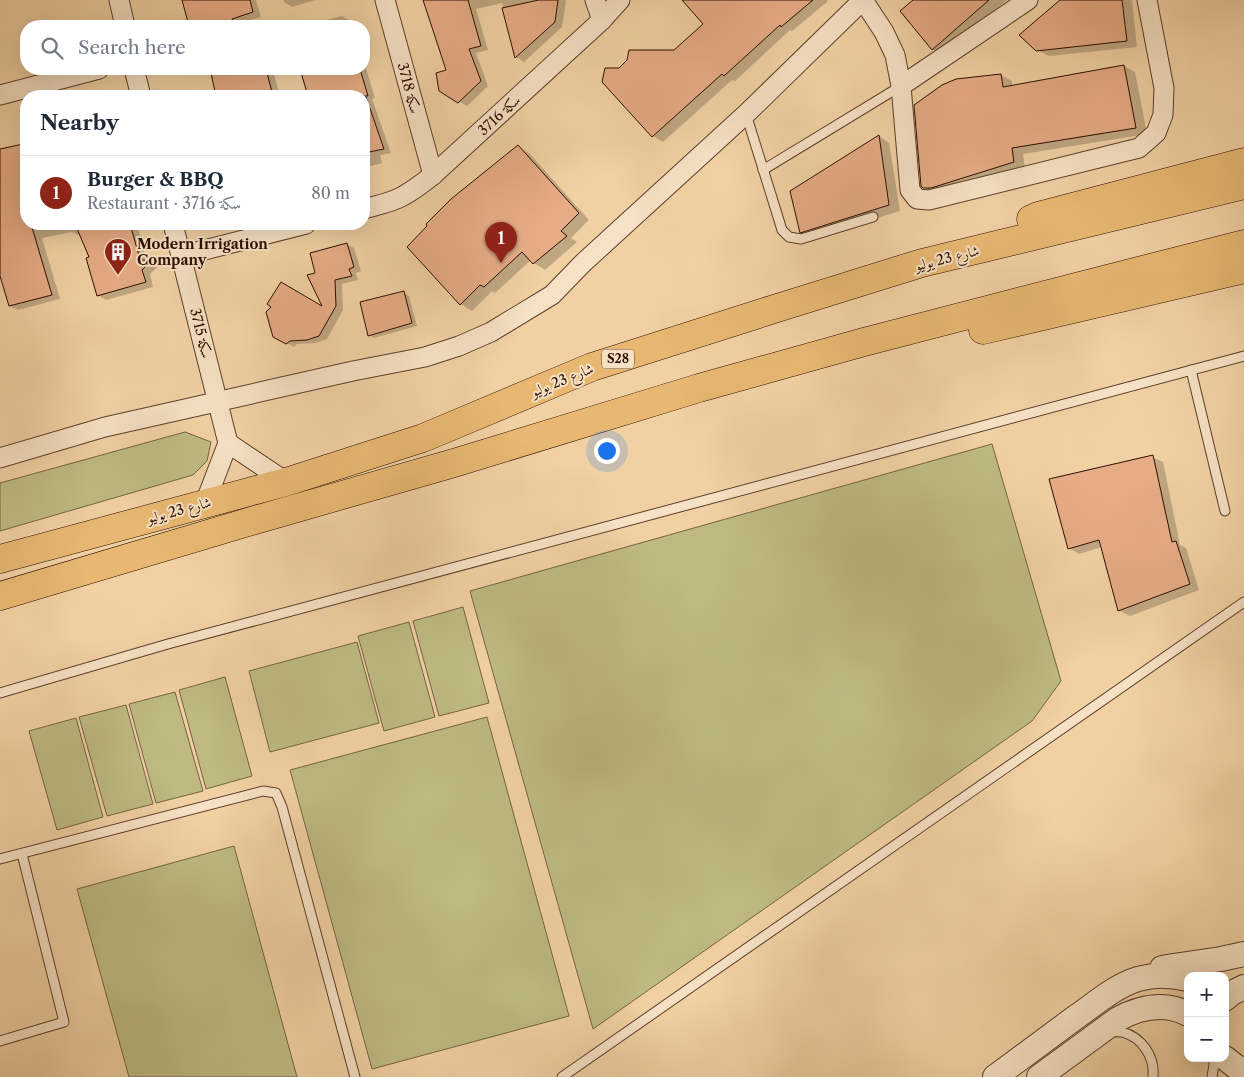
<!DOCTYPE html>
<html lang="en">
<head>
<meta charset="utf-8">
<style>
  :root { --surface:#fff; --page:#f6f6f7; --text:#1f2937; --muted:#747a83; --line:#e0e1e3; --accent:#8f2418 }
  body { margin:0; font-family:"Libre Caslon Text",Amiri,serif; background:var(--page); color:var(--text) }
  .controls { position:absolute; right:15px; bottom:15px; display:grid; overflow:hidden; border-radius:10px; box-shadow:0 5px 20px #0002 }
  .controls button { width:45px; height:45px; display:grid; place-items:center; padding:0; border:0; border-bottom:1px solid var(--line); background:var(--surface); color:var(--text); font:25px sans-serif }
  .you { position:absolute; left:606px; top:450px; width:18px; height:18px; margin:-12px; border:4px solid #fff; border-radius:50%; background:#1a73e8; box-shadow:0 0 0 8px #1a73e833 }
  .badge { display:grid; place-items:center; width:32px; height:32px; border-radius:50%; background:var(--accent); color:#fff; font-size:16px; font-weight:700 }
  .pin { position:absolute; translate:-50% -41px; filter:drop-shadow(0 1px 2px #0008) }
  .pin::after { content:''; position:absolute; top:26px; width:18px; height:15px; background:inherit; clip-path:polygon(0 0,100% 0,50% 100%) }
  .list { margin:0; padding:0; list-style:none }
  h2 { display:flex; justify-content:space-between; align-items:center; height:65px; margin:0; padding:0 20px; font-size:21px }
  h2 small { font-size:16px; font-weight:400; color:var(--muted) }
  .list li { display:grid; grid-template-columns:32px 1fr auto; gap:15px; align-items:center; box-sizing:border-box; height:75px; padding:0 20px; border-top:1px solid var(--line) }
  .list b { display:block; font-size:19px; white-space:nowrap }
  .list p { margin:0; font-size:16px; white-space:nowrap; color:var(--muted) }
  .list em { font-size:16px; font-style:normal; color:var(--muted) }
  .icon { flex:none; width:28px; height:28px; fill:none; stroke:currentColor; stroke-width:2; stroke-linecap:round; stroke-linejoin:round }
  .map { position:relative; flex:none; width:1244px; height:1077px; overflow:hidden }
  .search { position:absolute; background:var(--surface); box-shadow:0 5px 20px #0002; left:20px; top:20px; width:350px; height:55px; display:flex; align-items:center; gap:12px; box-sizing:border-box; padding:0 18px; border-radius:20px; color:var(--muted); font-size:19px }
  .panel { position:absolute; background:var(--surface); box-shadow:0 5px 20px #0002; left:20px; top:90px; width:350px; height:140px; border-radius:20px }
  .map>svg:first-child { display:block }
</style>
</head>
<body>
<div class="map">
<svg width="1244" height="1077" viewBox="0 0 1244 1077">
  <rect width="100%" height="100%" fill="#f1d1a4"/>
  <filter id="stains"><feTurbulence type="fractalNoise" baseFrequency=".004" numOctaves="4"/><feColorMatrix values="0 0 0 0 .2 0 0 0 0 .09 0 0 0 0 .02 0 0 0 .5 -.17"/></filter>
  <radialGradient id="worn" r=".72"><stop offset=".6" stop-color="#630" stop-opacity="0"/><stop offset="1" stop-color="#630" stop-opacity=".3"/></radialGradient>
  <g fill="#beba82" stroke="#756442">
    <path d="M185 432 211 442 207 461 193 475 0 531V483Z"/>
    <path d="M992 444 1061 681 1032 721 593 1029 470 591Z"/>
    <path d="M463 607 489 703 439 716 413 621Z"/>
    <path d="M409 622 435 717 384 731 358 636Z"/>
    <path d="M357 642 379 723 270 752 249 671Z"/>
    <path d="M225 677 252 776 206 789 179 690Z"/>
    <path d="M175 692 203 791 156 803 129 704Z"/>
    <path d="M126 705 153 804 107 816 79 717Z"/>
    <path d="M487 717 569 1016 372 1069 290 770Z"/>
    <path d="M76 718 103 817 57 830 29 731Z"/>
    <path d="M234 846 297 1077H129L77 889Z"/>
  </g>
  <g fill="#0003">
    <path d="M183 0H256L261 17 239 23 240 26H191Z"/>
    <path d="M284 0H315L292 7 284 2Z"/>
    <path d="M424 0H564L566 1 562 27 524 62 516 57 502 3 476 9 488 50 476 53 488 86 467 106 440 90 447 71Z"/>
    <path d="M683 0H827V2L792 31 790 30 735 81 732 80 663 142 653 136 604 82 674 51 705 24Z"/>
    <path d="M915 0H1007L943 55 932 49Z"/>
    <path d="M1062 0H1132L1137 47 1049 56 1037 50Z"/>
    <path d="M342 16 349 20 351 26H305Z"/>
    <path d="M364 62 375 98 372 99 391 153 380 155 382 163 364 168V96H310L303 73 308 71 307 69H364Z"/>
    <path d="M1124 66 1135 72 1147 134 1023 154 1025 169 935 194 924 187 1001 75 1012 81V87Z"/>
    <path d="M211 69H276V70L273 71 280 96H214V94L217 93Z"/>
    <path d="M879 136 889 143 900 211 812 238 801 232Z"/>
    <path d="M26 145V224H137L147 262 157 267 150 274 153 287 106 300 98 295 91 258 81 234 78 235 72 232 42 238 60 299 18 310 10 306 0 272V151Z"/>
    <path d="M518 147 529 153 589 220 571 238 577 242 545 270 534 263 531 260 495 293 492 291 472 311 461 304Z"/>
    <path d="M346 244 354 248 361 271 356 273 358 280 342 284 343 310 327 339 315 343 297 344 294 347 274 336 325 309 316 274Z"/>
    <path d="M404 293 409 296 417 326 374 338 369 335Z"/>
    <path d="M1152 457 1163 462 1180 545 1186 548 1199 590 1130 616 1120 611 1102 547 1079 554 1069 548Z"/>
  </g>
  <g fill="#e6ac86" stroke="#2c0d01">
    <path d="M182 0H250L253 12 232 19 234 26H189Z"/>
    <path d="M423 0H468L481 46 469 49 481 81 458 103 439 91 436 73 446 70Z"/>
    <path d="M539 0H558L555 22 515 58 502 8Z"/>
    <path d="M682 0H813L781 27 780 25 724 76 722 74 652 137 602 82 605 68H619L627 60 629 50H674L703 24Z"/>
    <path d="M913 0H989L932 50 900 11Z"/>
    <path d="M1060 0H1122L1127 41 1036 51 1019 35Z"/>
    <path d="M1124 65 1136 128 1012 148 1014 162 931 188H923L921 186 914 105 942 85 956 79 1001 74 1003 87Z"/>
    <path d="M210 69H266L273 96H216Z"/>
    <path d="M300 69H360L368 96H308Z"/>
    <path d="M366 97 384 149 364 153V98Z"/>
    <path d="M879 135 889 205 800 233 790 191Z"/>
    <path d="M23 144 26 156V224H31L52 295 9 306 0 276V149Z"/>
    <path d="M518 145 579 213 561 231 567 236 533 264 522 252 484 287 480 285 460 305 407 247 427 226 426 224 451 199Z"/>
    <path d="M75 224H130L140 259 150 262 142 270 146 282 97 296 86 258 89 257Z"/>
    <path d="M347 243 354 267 349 269 352 276 335 280 336 306 319 336 307 340 290 341 286 344 273 337 266 312 271 307 267 304 281 282 322 306 307 275 315 273 310 253Z"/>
    <path d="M404 291 412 323 368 336 360 302Z"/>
    <path d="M1153 455 1172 542 1176 541 1190 584 1118 611 1099 540 1068 549 1049 479Z"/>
  </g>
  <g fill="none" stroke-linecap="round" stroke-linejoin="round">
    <defs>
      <g id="service">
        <path d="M746 114 782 230 789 237 801 239 873 217"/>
        <path d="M763 170 901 86"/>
        <path d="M1191 370 1225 511"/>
        <path d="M0 693 168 644 1244 356"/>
        <path d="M0 859 263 791 276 793 282 807 355 1077"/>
        <path d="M1110 1031C1114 1032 1118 1032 1122 1032 1142 1037 1155 1057 1153 1077"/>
        <path d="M0 1041 64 1022 22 854"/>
        <path d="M562 1077 1244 602"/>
        <path d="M1212 1077 1215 1058"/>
      </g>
      <g id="minor">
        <path d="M119 0 125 26"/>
        <path d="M385 0 433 175"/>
        <path d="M595 0 602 20"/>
        <path d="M863 0 884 32 895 55 901 86 1028 0"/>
        <path d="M134 69 141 96"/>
        <path d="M901 86 910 190 917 199 929 200 1139 148 1156 133 1163 115 1164 88 1147 0"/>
        <path d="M0 95 99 69"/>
        <path d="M364 209C377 205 391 203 403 196 414 190 423 183 433 175L602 20 620 0"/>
        <path d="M173 224 228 443 205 503"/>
        <path d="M181 256 306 224"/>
        <path d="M228 443 286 482"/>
        <path d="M0 458 105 427 353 371 425 357 459 346 491 332 552 295 583 263 746 114 863 0"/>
      </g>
      <g id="tertiary">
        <path d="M1162 968 1173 966 1221 959 1244 954"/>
        <path d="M1225 999 1232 993 1244 987"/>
        <path d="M1225 1058 1235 1066 1244 1071"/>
        <path d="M995 1077C1022 1057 1049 1037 1076 1017 1095 1004 1115 986 1138 979 1155 974 1171 975 1188 979"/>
        <path d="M1039 1077 1118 1019C1140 1007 1165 1002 1188 1014"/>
      </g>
      <g id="primary">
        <path d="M1031 219 1038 216 1244 162"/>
        <path d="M983 330 1244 269"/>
        <path d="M0 559 286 482 423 438 592 367 774 309 922 263 1244 185"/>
        <path d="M0 596 255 520 454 463 699 388 864 342 1076 287 1244 244"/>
      </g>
    </defs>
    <use href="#service" stroke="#5d3e2a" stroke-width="11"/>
    <use href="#minor" stroke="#5d3e2a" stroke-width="21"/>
    <use href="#tertiary" stroke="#5d3e2a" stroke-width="26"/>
    <use href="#primary" stroke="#2c0d01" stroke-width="29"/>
    <use href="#service" stroke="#f6e1c4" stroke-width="9"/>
    <use href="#minor" stroke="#f6e1c4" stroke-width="19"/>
    <use href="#tertiary" stroke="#f6e1c4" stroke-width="24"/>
    <use href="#primary" stroke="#e8b872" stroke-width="28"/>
  </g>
  <defs>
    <symbol id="building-pin" viewBox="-11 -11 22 30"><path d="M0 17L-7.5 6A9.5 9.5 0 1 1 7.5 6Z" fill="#8f2418" stroke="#f6e1c4"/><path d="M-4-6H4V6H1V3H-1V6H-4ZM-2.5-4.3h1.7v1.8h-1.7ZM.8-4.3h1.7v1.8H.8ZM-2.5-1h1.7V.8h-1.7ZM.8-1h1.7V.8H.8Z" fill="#fff"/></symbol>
  </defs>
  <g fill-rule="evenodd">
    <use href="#building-pin" x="102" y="236" width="32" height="43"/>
  </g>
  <g text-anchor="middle" stroke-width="4" stroke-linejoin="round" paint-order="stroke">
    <rect fill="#f6e1c4" stroke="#694d3c" stroke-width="1" x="602" y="349.5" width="32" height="19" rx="4"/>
    <g font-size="12" font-weight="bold" fill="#2c0d01">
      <text x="618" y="363">S28</text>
    </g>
    <g font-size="14" fill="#2c0d01" stroke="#f6e1c4">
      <text transform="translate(409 88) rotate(75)" y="5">سكة 3718</text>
      <text transform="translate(499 115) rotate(-43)" y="5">سكة 3716</text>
      <text transform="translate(947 258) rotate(-14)" y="5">شارع 23 يوليو</text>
      <text transform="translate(201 333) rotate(76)" y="5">سكة 3715</text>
      <text transform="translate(562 380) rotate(-22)" y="5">شارع 23 يوليو</text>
      <text transform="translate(179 510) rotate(-15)" y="5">شارع 23 يوليو</text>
    </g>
    <g font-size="14" font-weight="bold" fill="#2c0d01" stroke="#f6e1c4" text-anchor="start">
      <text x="137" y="249">Modern Irrigation<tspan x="137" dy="16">Company</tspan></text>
    </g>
  </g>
  <rect width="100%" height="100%" filter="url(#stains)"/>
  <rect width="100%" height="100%" fill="url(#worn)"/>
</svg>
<div class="controls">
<button>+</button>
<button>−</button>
</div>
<div class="you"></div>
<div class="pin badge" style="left:501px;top:263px">1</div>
<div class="search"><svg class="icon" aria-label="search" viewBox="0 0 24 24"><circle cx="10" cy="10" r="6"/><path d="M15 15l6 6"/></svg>Search here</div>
<section class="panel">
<h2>Nearby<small></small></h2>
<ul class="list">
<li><span class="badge">1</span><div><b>Burger &amp; BBQ</b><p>Restaurant · سكة 3716</p></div><em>80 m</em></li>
</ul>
</section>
</div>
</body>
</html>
